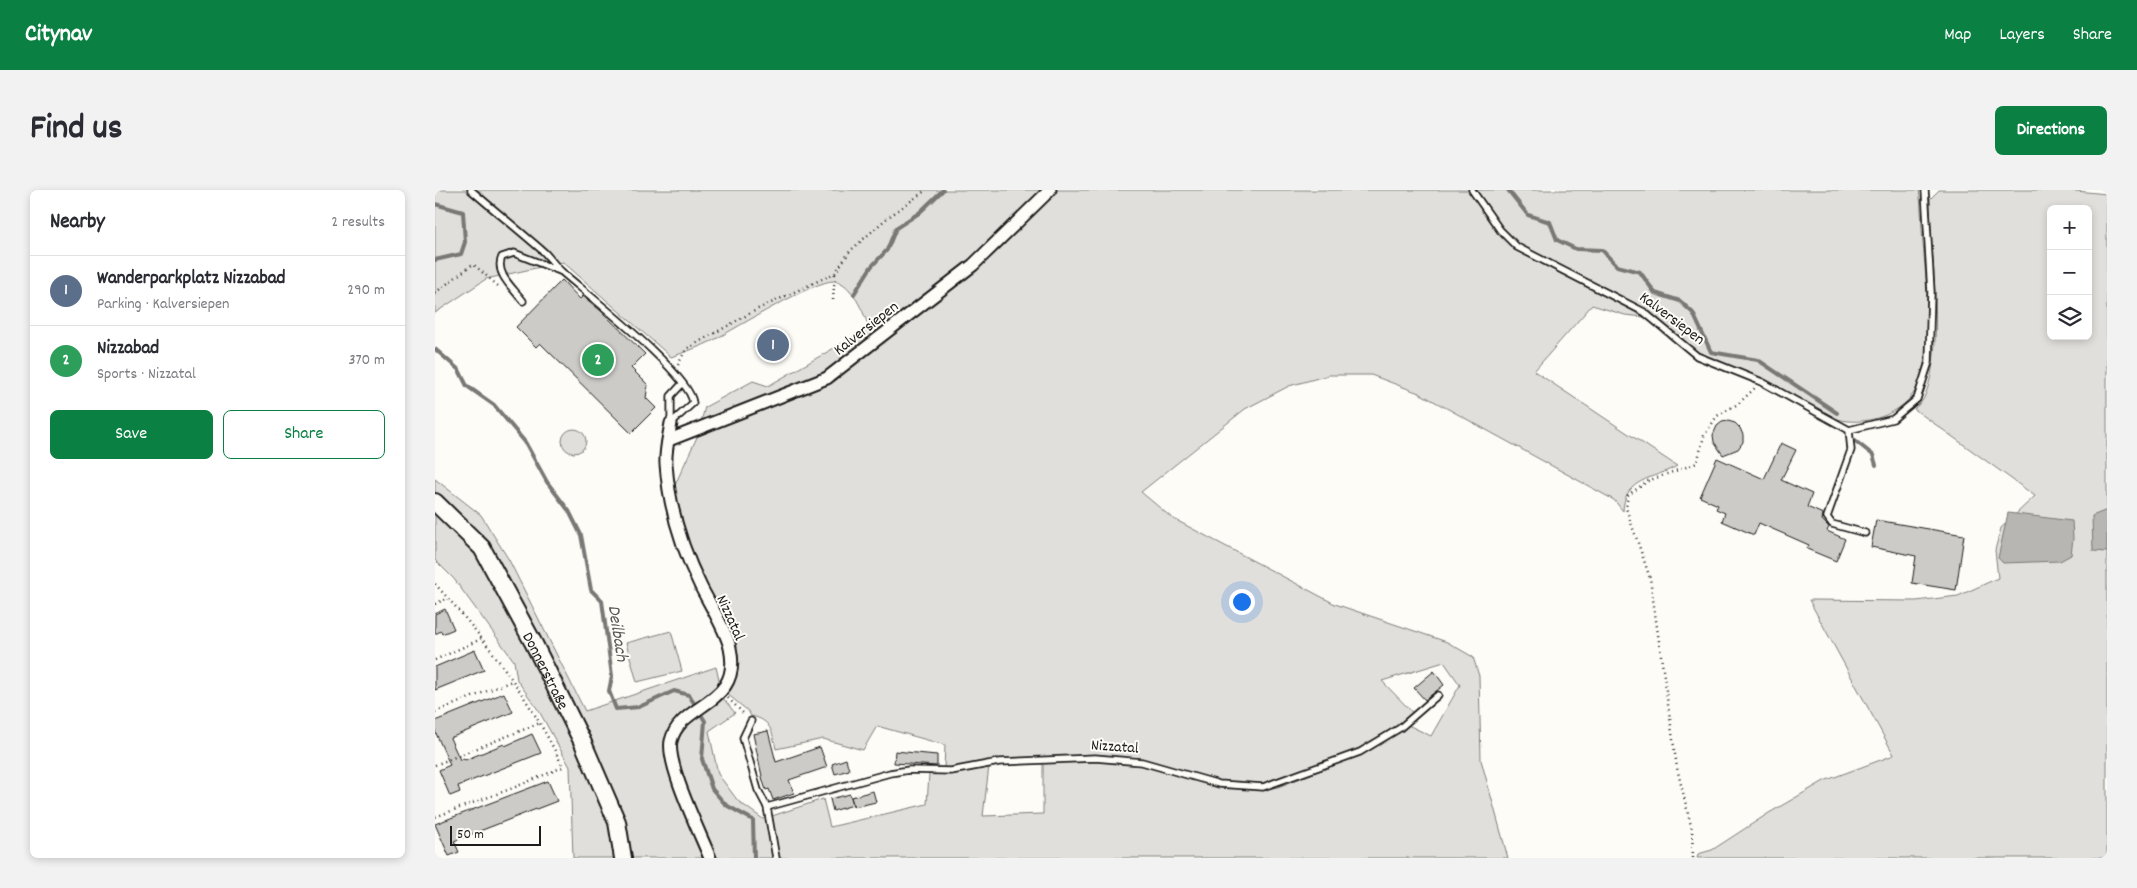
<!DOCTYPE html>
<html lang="en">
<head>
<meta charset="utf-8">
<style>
  :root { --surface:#fff; --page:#f2f2f3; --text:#2b2b33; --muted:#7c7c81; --line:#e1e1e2; --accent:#0b8043 }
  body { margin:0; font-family:Dekko,sans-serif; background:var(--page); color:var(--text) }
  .controls { position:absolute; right:15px; top:15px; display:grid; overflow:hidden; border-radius:8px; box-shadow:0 2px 8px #0003 }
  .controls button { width:45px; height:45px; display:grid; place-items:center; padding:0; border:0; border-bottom:1px solid var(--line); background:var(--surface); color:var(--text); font:25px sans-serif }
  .scale { position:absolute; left:15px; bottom:12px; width:91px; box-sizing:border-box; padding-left:5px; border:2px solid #1c1c1c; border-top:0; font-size:14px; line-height:18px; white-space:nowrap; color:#1c1c1c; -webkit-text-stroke:4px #fdfcf7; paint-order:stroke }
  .you { position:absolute; left:806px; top:411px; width:18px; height:18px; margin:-12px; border:4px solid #fff; border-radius:50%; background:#1a73e8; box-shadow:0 0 0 8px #1a73e833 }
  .badge { display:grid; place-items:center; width:32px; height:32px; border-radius:50%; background:var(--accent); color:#fff; font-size:16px; font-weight:700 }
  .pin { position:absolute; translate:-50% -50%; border:2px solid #fff; box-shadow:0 1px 5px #0006 }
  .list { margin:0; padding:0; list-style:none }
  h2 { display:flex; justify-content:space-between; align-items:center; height:65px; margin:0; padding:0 20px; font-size:21px }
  h2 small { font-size:16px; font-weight:400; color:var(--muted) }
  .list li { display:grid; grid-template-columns:32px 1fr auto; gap:15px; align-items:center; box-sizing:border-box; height:70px; padding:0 20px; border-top:1px solid var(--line) }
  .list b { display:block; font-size:19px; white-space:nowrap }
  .list p { margin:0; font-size:16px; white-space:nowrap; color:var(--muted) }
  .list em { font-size:16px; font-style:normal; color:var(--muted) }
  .actions { display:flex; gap:10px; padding:15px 20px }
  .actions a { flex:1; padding:11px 0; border:1px solid var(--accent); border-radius:8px; text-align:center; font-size:18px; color:var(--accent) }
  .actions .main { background:var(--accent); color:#fff }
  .icon { flex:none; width:28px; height:28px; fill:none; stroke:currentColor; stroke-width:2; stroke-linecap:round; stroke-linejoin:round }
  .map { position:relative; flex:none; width:1672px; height:668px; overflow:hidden; border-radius:8px }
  header { display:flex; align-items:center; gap:30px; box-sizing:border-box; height:70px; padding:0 25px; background:var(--accent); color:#fff }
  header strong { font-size:24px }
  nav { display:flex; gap:28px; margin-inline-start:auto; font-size:18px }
  .intro { display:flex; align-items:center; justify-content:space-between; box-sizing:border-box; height:120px; padding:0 30px }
  h1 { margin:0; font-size:35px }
  .button { padding:12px 22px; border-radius:8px; background:var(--accent); color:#fff; font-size:18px; font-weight:700 }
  main { display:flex; gap:30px; padding:0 30px }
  aside { flex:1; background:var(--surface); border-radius:8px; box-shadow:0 2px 8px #0003 }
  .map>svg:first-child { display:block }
</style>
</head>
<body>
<header>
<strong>Citynav</strong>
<nav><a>Map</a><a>Layers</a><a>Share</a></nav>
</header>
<div class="intro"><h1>Find us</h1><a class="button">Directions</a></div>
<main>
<aside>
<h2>Nearby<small>2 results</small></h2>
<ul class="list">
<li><span class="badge" style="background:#5c6f8a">1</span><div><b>Wanderparkplatz Nizzabad</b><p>Parking · Kalversiepen</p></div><em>290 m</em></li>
<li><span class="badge" style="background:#2e9e5b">2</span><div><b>Nizzabad</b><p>Sports · Nizzatal</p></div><em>370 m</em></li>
</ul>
<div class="actions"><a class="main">Save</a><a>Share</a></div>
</aside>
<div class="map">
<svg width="1672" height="668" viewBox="0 0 1672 668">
  <rect width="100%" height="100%" fill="#fdfcf7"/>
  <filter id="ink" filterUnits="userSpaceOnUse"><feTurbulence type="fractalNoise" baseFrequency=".02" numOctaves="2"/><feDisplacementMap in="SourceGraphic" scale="10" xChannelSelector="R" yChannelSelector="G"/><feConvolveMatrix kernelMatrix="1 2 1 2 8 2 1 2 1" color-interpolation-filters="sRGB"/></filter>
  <g filter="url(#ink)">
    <g fill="#e0dfdb" stroke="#7e7e7c" fill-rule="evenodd">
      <path d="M0 0H1484C1487 18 1486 35 1488 53 1491 90 1501 179 1475 208 1460 225 1435 233 1413 231 1383 228 1355 203 1328 190 1309 181 1279 176 1262 163 1243 150 1229 131 1210 119 1169 94 1123 78 1082 53L1078 59 1209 127 1190 125 1157 115 1099 181 1242 276C1219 289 1189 288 1188 321L1179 310 984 203 936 185H894L854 196 810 219 706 302 737 328 900 414 1012 452 1038 467 1044 486 1046 570 1073 668H138L135 577 104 521 82 490 79 471 19 389 0 370V289L46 325 74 370 150 521 281 477 288 508 300 523 274 541 283 584 303 611 328 629 388 609 395 637 492 614 494 584 554 576 548 626 608 624V572L660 570 707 574 783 595 809 599H829L843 597 917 568 973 535 996 546 1025 495 1009 472 947 491 979 524C937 560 850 601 794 594 764 591 736 576 706 571 646 560 570 569 509 579L510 555 442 536 428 560 388 549 341 559C337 541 336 530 316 526L313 521 291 503 299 480 298 459 257 370 243 321 239 297 262 247 270 217 318 191 333 196 434 138C430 125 416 91 399 91 380 90 301 138 279 150 265 157 250 162 236 167L128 72 51 89 0 123Z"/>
      <path d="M1504 0H1631L1672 4V668H1262L1263 664 1277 660 1334 623 1389 591 1459 565 1374 410 1481 411 1523 406 1563 388 1560 360 1566 338 1600 306 1479 219C1482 216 1487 212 1489 208 1511 157 1495 65 1495 9ZM1616 19H1653V146H1616Z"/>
      <circle cx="139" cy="251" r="12"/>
      <path d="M236 441 247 481 202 492 191 453Z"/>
    </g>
    <g fill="#b7b6b2" stroke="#797876">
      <path d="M1672 320V362L1658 361 1657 326Z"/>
      <path d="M1573 323 1637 331 1638 348 1636 365 1625 371 1568 373 1563 368Z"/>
    </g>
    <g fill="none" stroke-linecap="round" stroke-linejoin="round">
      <g stroke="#797876" stroke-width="4">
        <path d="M1073 0 1093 25 1115 32 1122 50 1141 59 1167 60 1182 76 1205 82 1220 103 1245 111 1258 123 1276 162 1323 170 1402 223"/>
        <path d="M0 14 28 22 30 52 26 64 0 70"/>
        <path d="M419 104 436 77 452 60 461 38 484 23 508 0"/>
        <path d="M0 159 24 180 32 196 59 215 90 252 112 292 134 321 146 345 156 400 167 411 177 486 174 501 181 519 204 517 239 501 254 505 270 531 267 569 277 599 291 615 318 630 319 668"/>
        <path d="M1419 250 1438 265 1441 275"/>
      </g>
    </g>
    <g fill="#cccbc8" stroke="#1c1c1c">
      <path d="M127 90 145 109 148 106 166 121 210 164 196 178 213 195 211 208 221 218 196 243 105 153 101 157 81 137Z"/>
      <path d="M1293 231 1300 233 1305 238 1308 245V252L1303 259 1288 265 1279 252 1278 245 1282 236 1287 232Z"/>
      <path d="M1346 253 1361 260 1346 290 1377 304 1372 317 1388 324 1387 330 1394 337 1392 341 1410 349 1401 371 1372 359 1374 355 1324 333 1319 345 1287 331 1290 323 1281 319 1283 315 1265 307 1282 268 1329 289Z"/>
      <path d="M1441 330 1529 345 1521 400 1477 393 1481 366 1436 357Z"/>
      <path d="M10 419 19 439 7 444 6 441 0 444V424Z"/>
      <path d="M40 460 49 480 0 500V477Z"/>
      <path d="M999 481 1009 495 990 510 979 498Z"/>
      <path d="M69 503 78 522 15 548 25 570 29 568 30 570 69 554 70 556 97 544 106 563 23 596 25 602 15 606 4 580 15 575 0 541V531Z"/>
      <path d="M333 541 341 572 385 557 392 577 354 590 359 603 338 610 334 599 331 600 328 591 318 544Z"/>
      <path d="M460 561 502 565V576L459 573Z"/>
      <path d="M411 569 414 580 400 584 397 574Z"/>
      <path d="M113 591 122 611 19 651 24 662 14 666 0 634Z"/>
      <path d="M438 601 441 612 419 617 416 607Z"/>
      <path d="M415 604 418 615 398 621 395 609Z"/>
    </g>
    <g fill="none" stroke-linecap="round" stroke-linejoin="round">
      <defs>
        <g id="lane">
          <path d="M36 0C60 21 85 41 109 62 115 68 120 76 127 82 152 104 256 185 258 213L236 233"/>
          <path d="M1037 0 1065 40 1082 57 1209 122 1262 166 1327 192 1414 240 1416 260 1392 327 1397 334 1430 343"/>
          <path d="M88 111C79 99 59 83 67 67L79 63 125 81"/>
          <path d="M236 233V206L247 194"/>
          <path d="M1414 240 1458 229 1482 209 1494 172 1496 102 1490 0"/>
          <path d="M316 531 308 548 323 600 332 617 455 583 474 580 516 581 564 572 660 568 707 572 784 594 828 597 925 562 965 538 1003 505"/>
          <path d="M332 617 341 668"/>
        </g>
        <g id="street">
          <path d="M236 233C234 246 230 261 231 274 234 316 247 359 266 397 274 413 292 442 295 458 308 516 245 512 236 551 231 574 265 643 275 668"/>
          <path d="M234 250 392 188 538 75 615 0"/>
        </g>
        <g id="secondary">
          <path id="s1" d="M0 312 47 358 99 454 148 553 182 632 188 668"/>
        </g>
      </defs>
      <use href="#lane" stroke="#1c1c1c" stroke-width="9"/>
      <use href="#street" stroke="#1c1c1c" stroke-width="15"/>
      <use href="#secondary" stroke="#1c1c1c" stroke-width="20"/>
      <g stroke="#1c1c1c" stroke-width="2.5" stroke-dasharray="1 4" stroke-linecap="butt">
        <path d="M0 103 38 74 63 96"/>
        <path d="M398 110 400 83"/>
        <path d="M243 175 251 159 323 119 400 83 415 61 451 29 491 0"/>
        <path d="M0 394C50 448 96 510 128 577L78 598 0 627"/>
        <path d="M0 414 13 408"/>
        <path d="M0 470 46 449"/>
        <path d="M293 508 310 525"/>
        <path d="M0 522 77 491"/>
        <path d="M0 575 105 533"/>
        <path d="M1258 668 1257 640 1242 578 1215 388 1191 318 1193 305 1213 291 1262 273 1269 246 1282 226 1303 214 1320 198"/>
      </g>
      <use href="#lane" stroke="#fdfcf7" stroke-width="5.5"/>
      <use href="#street" stroke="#fdfcf7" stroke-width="11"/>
      <use href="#secondary" stroke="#fdfcf7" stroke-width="16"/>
    </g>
  </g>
  <g text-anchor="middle" stroke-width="4" stroke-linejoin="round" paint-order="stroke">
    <g font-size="16" fill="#1c1c1c" stroke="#fdfcf7">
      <text transform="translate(1238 127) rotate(37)" y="6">Kalversiepen</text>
      <text transform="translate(430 137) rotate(-38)" y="6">Kalversiepen</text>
      <text transform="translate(297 427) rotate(66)" y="6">Nizzatal</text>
      <text dy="6" stroke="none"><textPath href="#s1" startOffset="204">Donnerstraße</textPath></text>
      <text transform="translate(680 555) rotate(4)" y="6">Nizzatal</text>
    </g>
    <g font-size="18" font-style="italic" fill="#5a5a58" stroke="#fdfcf7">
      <text transform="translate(184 443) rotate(81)" y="6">Deilbach</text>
    </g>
  </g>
</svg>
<div class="controls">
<button>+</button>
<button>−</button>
<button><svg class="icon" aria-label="layers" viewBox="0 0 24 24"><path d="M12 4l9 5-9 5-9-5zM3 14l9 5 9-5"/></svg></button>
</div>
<div class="scale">50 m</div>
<div class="you"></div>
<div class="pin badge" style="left:338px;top:155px;background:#5c6f8a">1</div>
<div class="pin badge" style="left:163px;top:170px;background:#2e9e5b">2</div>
</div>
</main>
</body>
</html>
